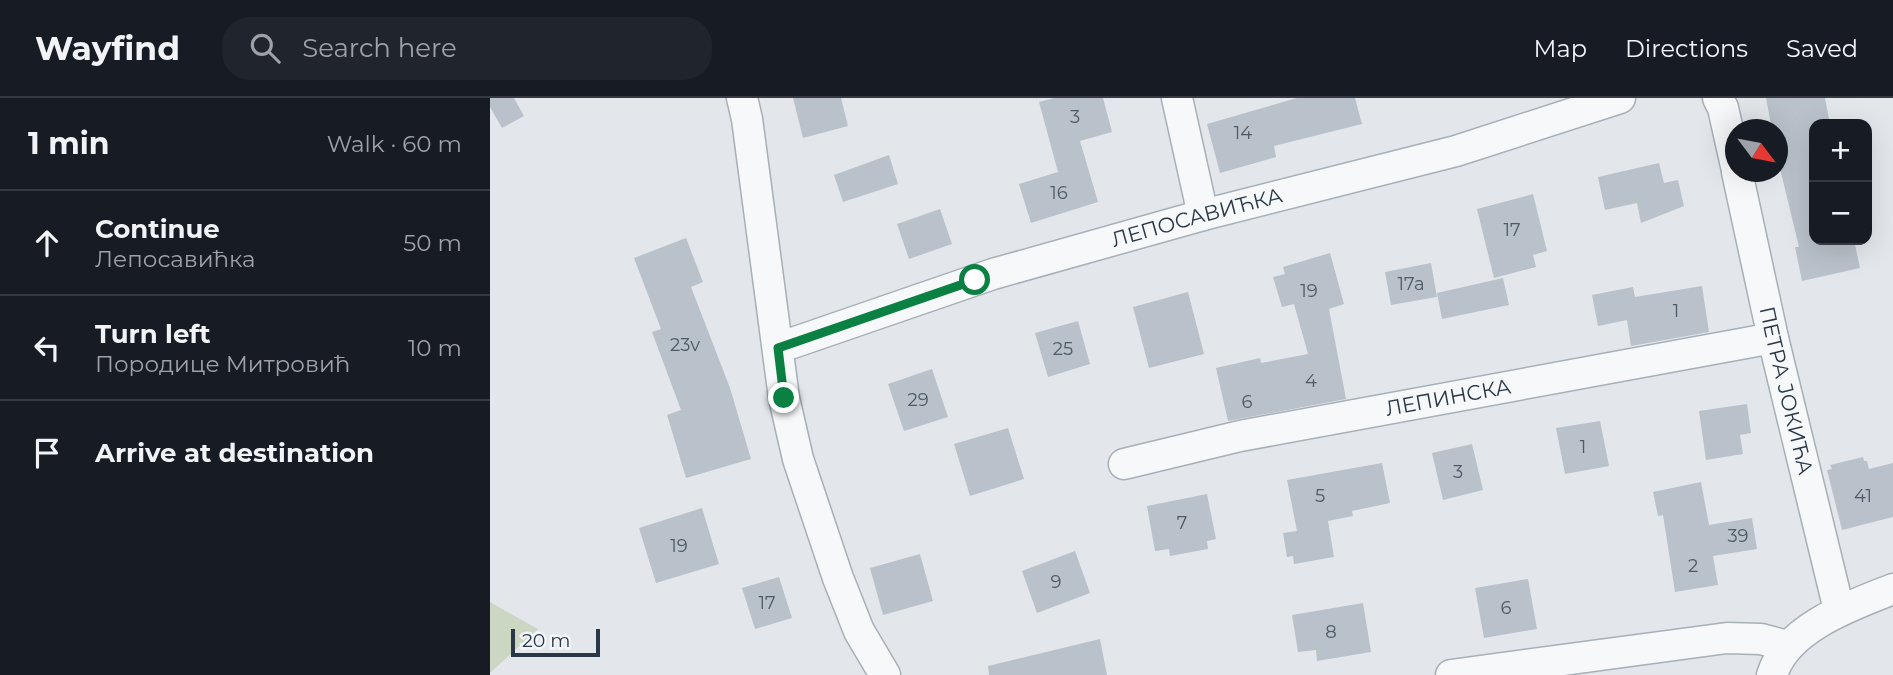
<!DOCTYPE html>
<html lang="en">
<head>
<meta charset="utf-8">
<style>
  :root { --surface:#171b24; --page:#20242c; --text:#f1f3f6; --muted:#9ea1a6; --line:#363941 }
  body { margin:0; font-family:Montserrat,sans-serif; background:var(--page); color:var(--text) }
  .controls { position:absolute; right:21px; top:21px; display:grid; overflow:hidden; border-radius:14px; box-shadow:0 7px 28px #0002 }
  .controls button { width:63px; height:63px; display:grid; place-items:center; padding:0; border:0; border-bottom:2px solid var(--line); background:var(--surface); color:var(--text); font:35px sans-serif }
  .compass { position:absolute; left:1235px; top:21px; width:63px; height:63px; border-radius:50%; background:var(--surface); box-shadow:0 7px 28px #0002; rotate:122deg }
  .scale { position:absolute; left:21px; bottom:18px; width:89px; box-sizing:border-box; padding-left:7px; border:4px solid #293746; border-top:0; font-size:19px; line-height:24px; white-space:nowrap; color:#293746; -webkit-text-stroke:5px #f3f6f9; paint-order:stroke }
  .stop { position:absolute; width:21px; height:21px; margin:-16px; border:5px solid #0b8043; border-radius:50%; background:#fff }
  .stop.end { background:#0b8043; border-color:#fff; box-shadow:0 2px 7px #0008 }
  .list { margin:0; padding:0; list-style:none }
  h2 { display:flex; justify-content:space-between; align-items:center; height:91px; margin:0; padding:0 28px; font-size:30px }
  h2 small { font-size:23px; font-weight:400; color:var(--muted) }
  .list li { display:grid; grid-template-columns:46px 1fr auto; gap:21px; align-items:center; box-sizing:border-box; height:105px; padding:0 28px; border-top:2px solid var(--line) }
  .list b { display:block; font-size:26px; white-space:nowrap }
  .list p { margin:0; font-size:23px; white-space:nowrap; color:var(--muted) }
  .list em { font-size:23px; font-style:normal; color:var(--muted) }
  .icon { flex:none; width:38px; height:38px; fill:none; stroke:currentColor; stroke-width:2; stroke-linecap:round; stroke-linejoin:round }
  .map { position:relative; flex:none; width:1403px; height:577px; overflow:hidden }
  header { display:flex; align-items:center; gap:42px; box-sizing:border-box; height:98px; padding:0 35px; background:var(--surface); border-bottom:2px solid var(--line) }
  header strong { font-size:33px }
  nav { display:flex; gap:38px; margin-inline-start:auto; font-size:24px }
  .search { width:490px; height:63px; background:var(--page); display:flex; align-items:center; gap:18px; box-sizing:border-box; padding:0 24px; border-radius:28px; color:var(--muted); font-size:26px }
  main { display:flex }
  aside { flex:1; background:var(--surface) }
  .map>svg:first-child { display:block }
</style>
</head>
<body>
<header>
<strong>Wayfind</strong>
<div class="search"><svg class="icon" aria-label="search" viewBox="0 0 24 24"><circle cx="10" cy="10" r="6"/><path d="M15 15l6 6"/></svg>Search here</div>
<nav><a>Map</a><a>Directions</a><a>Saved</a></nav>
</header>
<main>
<aside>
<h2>1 min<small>Walk · 60 m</small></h2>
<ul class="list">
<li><svg class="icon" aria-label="ahead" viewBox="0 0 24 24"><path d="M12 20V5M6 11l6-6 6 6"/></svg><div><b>Continue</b><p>Лепосавићка</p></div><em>50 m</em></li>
<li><svg class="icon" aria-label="left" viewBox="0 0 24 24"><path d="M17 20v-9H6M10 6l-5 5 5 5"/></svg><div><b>Turn left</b><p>Породице Митровић</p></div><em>10 m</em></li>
<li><svg class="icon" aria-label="arrive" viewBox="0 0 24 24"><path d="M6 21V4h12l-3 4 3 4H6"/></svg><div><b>Arrive at destination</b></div></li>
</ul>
</aside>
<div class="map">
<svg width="1403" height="577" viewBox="0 0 1403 577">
  <rect width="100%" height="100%" fill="#e3e7ec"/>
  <path fill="#cbd6c3" d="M0 504 48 531 0 575Z"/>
  <g fill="#b9c1ca">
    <path d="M0 0H24L34 18 12 30 0 9Z"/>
    <path d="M303 0H351L358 28 313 40Z"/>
    <path d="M564 0H613L622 34 590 43 608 104 541 125 529 86 568 74 549 4Z"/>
    <path d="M807 0H865L872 26 784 48 786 59 730 75 717 26Z"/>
    <path d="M1276 0H1335L1340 26H1324V142H1364L1370 170 1312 183 1305 149H1309L1287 58V32H1282Z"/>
    <path d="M399 57 408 86 353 104 344 77Z"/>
    <path d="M1169 65 1174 85 1188 82 1194 108 1151 125 1147 105 1115 112 1108 79Z"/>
    <path d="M1043 96 1057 153 1043 157 1046 169 1004 180 987 111Z"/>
    <path d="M450 111 462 146 419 161 407 126Z"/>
    <path d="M196 140 213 184 201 189 240 290 261 361 196 380 177 317 191 312 162 234 171 231 144 160Z"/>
    <path d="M840 155 854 206 839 211 856 301 738 323 726 270 770 260 771 265 818 256 804 206 792 209 783 179 795 176 793 169Z"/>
    <path d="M941 165 947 199 901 207 895 174Z"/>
    <path d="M1013 180 1019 207 952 221 947 195Z"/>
    <path d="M1212 188 1219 234 1141 248 1137 222 1108 228 1102 197 1143 189 1145 199Z"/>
    <path d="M698 194 714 256 659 270 643 209Z"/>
    <path d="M588 223 600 266 558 279 545 235Z"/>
    <path d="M442 271 458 319 414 333 398 286Z"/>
    <path d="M1257 306 1261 335 1250 337 1253 356 1216 362 1209 313Z"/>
    <path d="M1110 323 1119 368 1075 376 1066 330Z"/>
    <path d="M518 330 534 381 480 398 464 346Z"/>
    <path d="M982 346 993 392 953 402 942 355Z"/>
    <path d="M1373 359 1374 363H1377L1379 371 1403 365V419L1352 432 1337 372 1342 371 1340 367Z"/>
    <path d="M892 365 900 405 862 413 863 418 838 423 844 459 804 466 803 458 797 459 793 435 807 433 797 382Z"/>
    <path d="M1211 384 1219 427 1262 420 1267 451 1223 458 1228 487 1185 494 1173 417 1168 418 1163 394Z"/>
    <path d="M717 396 726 441 717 443 718 451 680 458 679 451 665 453 657 408Z"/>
    <path d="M212 410 229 466 166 485 149 430Z"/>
    <path d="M585 453 600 495 547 515 532 473Z"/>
    <path d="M430 456 443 503 393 517 380 470Z"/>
    <path d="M289 479 302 520 265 531 252 490Z"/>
    <path d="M1038 481 1047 531 994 540 985 490Z"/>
    <path d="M873 505 881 554 827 563 826 552 808 554 802 517Z"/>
    <path d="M610 541 617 577H499L498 568Z"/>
  </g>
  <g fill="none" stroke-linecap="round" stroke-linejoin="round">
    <defs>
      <g id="street">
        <path d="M252 0 257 21 294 300 308 361 348 480 369 533 395 577"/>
        <path d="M687 0 713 117"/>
        <path d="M1228 0 1233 10 1246 68"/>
        <path id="s1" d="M1247 74 1283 240 1349 512"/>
        <path id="s2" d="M288 250 503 176 713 117 966 53 1130 0"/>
        <path id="s3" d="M634 366 750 338 1283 240"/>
        <path d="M961 577 1237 540 1271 541 1297 548"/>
        <path d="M1282 577C1296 530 1362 507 1403 491"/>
      </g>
    </defs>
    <use href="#street" stroke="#a7afb7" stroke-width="33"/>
    <use href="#street" stroke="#f6f8fa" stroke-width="30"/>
  </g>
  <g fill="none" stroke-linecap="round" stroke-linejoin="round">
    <path stroke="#0b8043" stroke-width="9" d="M294 300 288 250 485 182"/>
  </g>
  <g text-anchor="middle" stroke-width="5" stroke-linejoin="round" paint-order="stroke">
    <g font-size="18" fill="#4d5a67">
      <text x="585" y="25">3</text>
      <text x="753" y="41">14</text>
      <text x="569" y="101">16</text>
      <text x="1022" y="138">17</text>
      <text x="921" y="192">17a</text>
      <text x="819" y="199">19</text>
      <text x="1186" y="219">1</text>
      <text x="195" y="253">23v</text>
      <text x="573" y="257">25</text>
      <text x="821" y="289">4</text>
      <text x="428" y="308">29</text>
      <text x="757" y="310">6</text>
      <text x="1093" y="355">1</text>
      <text x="968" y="380">3</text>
      <text x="830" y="404">5</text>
      <text x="1373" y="404">41</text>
      <text x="692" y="431">7</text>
      <text x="1248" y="444">39</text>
      <text x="189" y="454">19</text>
      <text x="1203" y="474">2</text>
      <text x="566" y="490">9</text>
      <text x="277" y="511">17</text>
      <text x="1016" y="516">6</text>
      <text x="841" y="540">8</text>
    </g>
    <g font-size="21" fill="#293746" stroke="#f3f6f9">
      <text dy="7" stroke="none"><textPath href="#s2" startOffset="439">ЛЕПОСАВИЋКА</textPath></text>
      <text dy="7" stroke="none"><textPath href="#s1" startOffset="224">ПЕТРА ЈОКИЋА</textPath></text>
      <text dy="7" stroke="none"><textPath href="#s3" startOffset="331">ЛЕПИНСКА</textPath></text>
    </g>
  </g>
</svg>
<div class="controls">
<button>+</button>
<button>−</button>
</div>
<svg class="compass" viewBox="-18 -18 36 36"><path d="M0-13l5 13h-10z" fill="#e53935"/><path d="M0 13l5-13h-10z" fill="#9ea1a6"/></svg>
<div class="scale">20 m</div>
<div class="stop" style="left:485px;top:182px"></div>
<div class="stop end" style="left:294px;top:300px"></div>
</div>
</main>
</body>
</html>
